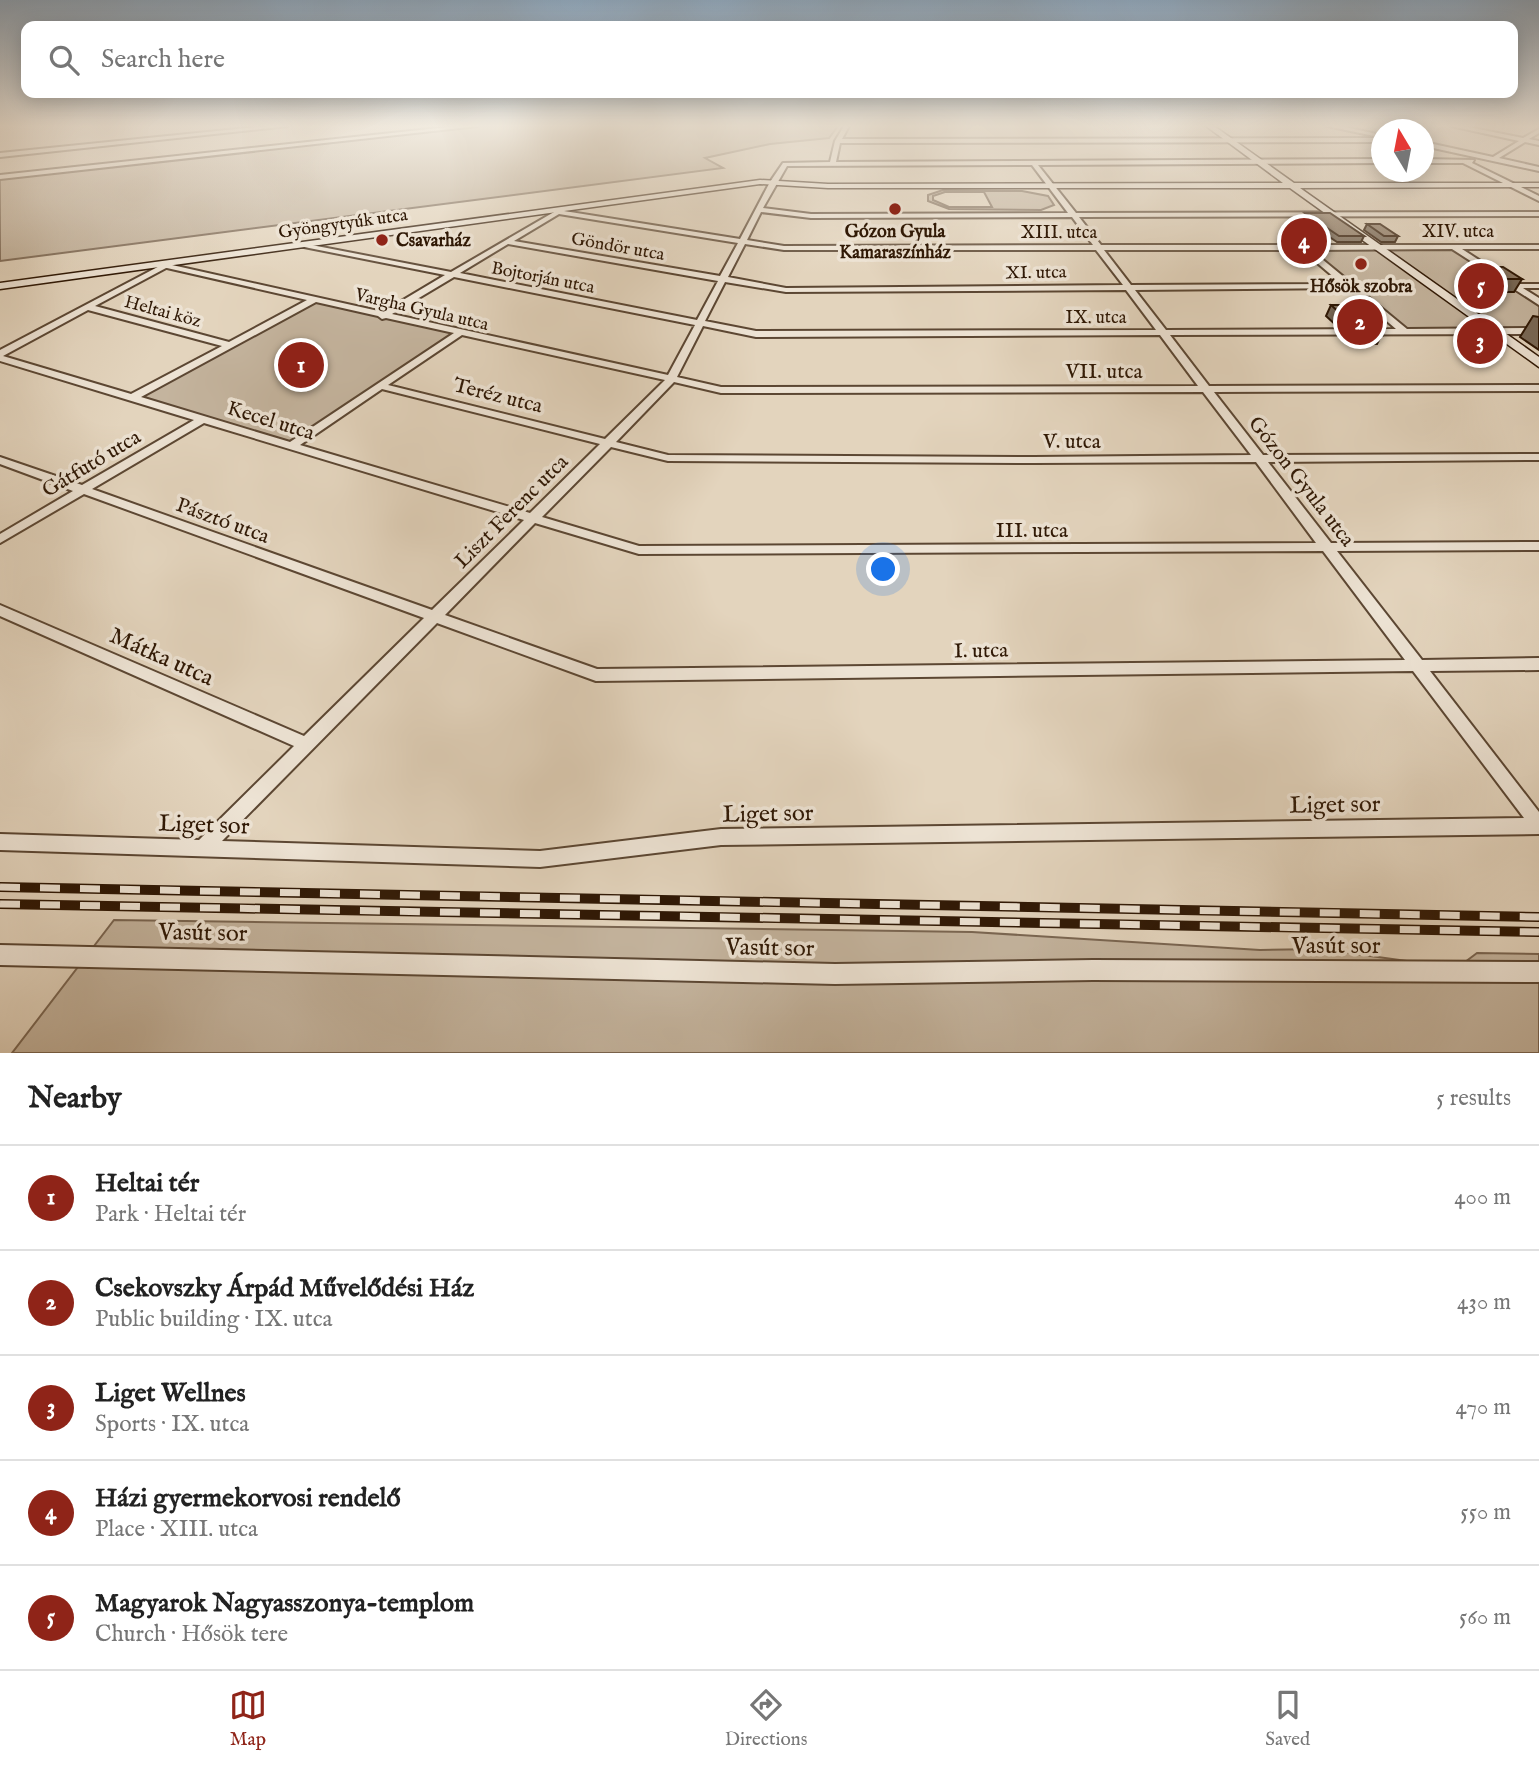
<!DOCTYPE html>
<html lang="en">
<head>
<meta charset="utf-8">
<style>
  :root { --surface:#fff; --page:#f6f6f6; --text:#222; --muted:#767676; --line:#e0e0e0; --accent:#8f2418 }
  body { margin:0; font-family:"IM FELL English",serif; background:var(--page); color:var(--text) }
  .compass { position:absolute; left:1371px; top:119px; width:63px; height:63px; border-radius:50%; background:var(--surface); box-shadow:0 4px 18px #0003; rotate:350deg }
  .you { position:absolute; left:884px; top:570px; width:24px; height:24px; margin:-18px; border:5px solid #fff; border-radius:50%; background:#1a73e8; box-shadow:0 0 0 10px #1a73e833 }
  .badge { display:grid; place-items:center; width:46px; height:46px; border-radius:50%; background:var(--accent); color:#fff; font-size:23px; font-weight:700 }
  .pin { position:absolute; translate:-50% -50%; border:4px solid #fff; box-shadow:0 2px 7px #0006 }
  .list { margin:0; padding:0; list-style:none }
  h2 { display:flex; justify-content:space-between; align-items:center; height:91px; margin:0; padding:0 28px; font-size:30px }
  h2 small { font-size:23px; font-weight:400; color:var(--muted) }
  .list li { display:grid; grid-template-columns:46px 1fr auto; gap:21px; align-items:center; box-sizing:border-box; height:105px; padding:0 28px; border-top:2px solid var(--line) }
  .list b { display:block; font-size:26px; white-space:nowrap }
  .list p { margin:0; font-size:23px; white-space:nowrap; color:var(--muted) }
  .list em { font-size:23px; font-style:normal; color:var(--muted) }
  .icon { flex:none; width:38px; height:38px; fill:none; stroke:currentColor; stroke-width:2; stroke-linecap:round; stroke-linejoin:round }
  .map { position:relative; flex:none; width:1539px; height:1053px; overflow:hidden }
  .search { position:absolute; background:var(--surface); box-shadow:0 4px 18px #0003; left:21px; right:21px; top:21px; height:77px; display:flex; align-items:center; gap:18px; box-sizing:border-box; padding:0 24px; border-radius:14px; color:var(--muted); font-size:26px }
  .sheet { height:616px; background:var(--surface) }
  nav { display:flex; justify-content:space-around; align-items:center; box-sizing:border-box; height:98px; border-top:2px solid var(--line); background:var(--surface); font-size:19px; color:var(--muted) }
  nav a { display:grid; justify-items:center; gap:4px }
  nav .on { color:var(--accent) }
  .map>svg:first-child { display:block }
</style>
</head>
<body>
<div class="map">
<svg width="1539" height="1053" viewBox="0 0 1539 1053">
  <rect width="100%" height="100%" fill="#e3d4bd"/>
  <filter id="stains"><feTurbulence type="fractalNoise" baseFrequency=".00286" numOctaves="4"/><feColorMatrix values="0 0 0 0 .2 0 0 0 0 .09 0 0 0 0 .02 0 0 0 .5 -.17"/></filter>
  <radialGradient id="worn" r=".72"><stop offset=".6" stop-color="#630" stop-opacity="0"/><stop offset="1" stop-color="#630" stop-opacity=".3"/></radialGradient>
  <g fill="#c4b49e" stroke="#7a6652" stroke-width="2" fill-rule="evenodd">
    <path d="M477 126H838L829 138 770 144 705 158 723 168 0 261V175Z"/>
    <path d="M943 190 1022 191 1048 196 1054 205 1041 210 949 209 928 201V195ZM945 192H984L992 207H949L933 200V196Z"/>
    <path d="M1302 246 1453 247 1539 302V331H1404Z"/>
    <path d="M313 300 458 334 291 446 132 398Z"/>
    <path d="M114 920 972 932 1260 950 1320 949 1414 962H1465L1477 953 1539 954V1053H12Z"/>
  </g>
  <g fill="none" stroke-linecap="round" stroke-linejoin="round">
    <defs>
      <g id="street">
        <path d="M266 126H288L0 157V153Z"/>
        <path d="M457 126H478L0 179V175Z"/>
        <path d="M844 126H849L842 139 1382 138V142L840 143 836 162 1382 159V163L1038 165 1076 213 1539 212V216L1079 217 1101 245H1539V249H1462L1516 284H1539V288H1523L1539 298V305L1452 249 1311 250 1407 329 1539 328V334L1170 335 1209 386 1539 385V391L1214 392 1263 455 1539 454V460L1268 462 1331 543 1539 542V550L1337 551 1422 660 1539 658V670L1430 671 1539 812V834L721 845 540 867 0 850V834L199 840 294 746 0 616V605L304 736 424 618 84 494 0 543V534L73 491 0 464V457L82 485 194 420 0 361V350L169 261 173 263 172 265 383 312 445 275 299 246 295 244 296 242 451 272 561 208 564 211 740 239 770 182 783 163 830 162 835 141ZM1032 165 1068 213 811 214 763 208 787 166ZM761 212 811 218 1072 217 1093 245 784 246 747 240ZM559 214 738 243 720 276 514 241ZM508 244 718 281 697 320 460 273ZM745 244 784 250H1096L1123 285 786 288 728 277ZM1104 250H1302L1342 284 1131 285ZM166 268H167L307 300 229 342 95 306ZM454 277 695 325 668 375 392 314ZM725 282 786 292 1126 290 1156 330 756 331 705 321ZM1348 288 1396 329 1166 330 1135 290ZM316 302 378 316 382 319 386 318 454 333 290 442 141 397ZM88 310 222 346 131 394 3 356ZM703 326 756 337 1160 335 1198 386 721 387 677 377ZM462 335 665 380 605 439 388 385ZM674 382 721 393 1203 392 1251 455 1034 457 668 455 616 442ZM382 389 600 444 530 513 300 445ZM204 423 524 520 432 610 92 489ZM611 447 668 461 1034 463 1256 462 1316 543 639 546 542 517ZM535 523 639 554 1323 551 1405 660 597 669 445 615ZM437 623 596 681 1413 671 1524 818 721 829 540 851 222 841Z"/>
        <path d="M1327 126H1340L1377 134 1374 136Z"/>
        <path d="M1451 126H1463L1523 138 1539 129V133L1529 139 1539 141V145L1525 142 1499 158 1539 167V171L1424 146V142L1493 157 1519 141Z"/>
        <path d="M1424 159 1474 160 1472 163 1539 196V201L1463 163H1424Z"/>
        <path d="M0 945 835 964 1093 960 1539 962V982L1093 980 835 984 0 965Z"/>
      </g>
      <path id="secondary" d="M1206 126H1214L1294 183H1539V187L1300 188 1539 357V367L1290 188H828L760 184 0 289V283L760 180 828 184 1283 183Z"/>
    </defs>
    <use href="#street" stroke="#5c4733" stroke-width="4"/>
    <use href="#secondary" stroke="#2f1805" stroke-width="3"/>
    <use href="#street" fill="#ede3d4" fill-rule="evenodd"/>
    <use href="#secondary" fill="#ede3d4" fill-rule="evenodd"/>
    <defs>
      <g id="rail">
        <path d="M0 887 1539 917"/>
        <path d="M0 904 1539 932"/>
      </g>
    </defs>
    <use href="#rail" stroke="#2f1805" stroke-width="10"/>
    <use href="#rail" stroke="#ede3d4" stroke-width="7" stroke-dasharray="20" stroke-linecap="butt"/>
  </g>
  <g fill="#796957" stroke="#2f1805" stroke-width="2">
    <path d="M1305 213 1364 236 1361 242H1337L1303 219Z"/>
    <path d="M1367 224 1398 236 1395 242H1381L1364 230Z"/>
    <path d="M1480 267 1522 279 1514 292H1492L1473 280Z"/>
    <path d="M1331 305 1367 316 1362 327H1338L1326 316Z"/>
    <path d="M1533 316 1539 317V350L1520 337Z"/>
    <path d="M1357 330 1381 336 1377 344 1361 343 1354 337Z"/>
  </g>
  <g fill="#8d7a65" stroke="#2f1805" stroke-width="2">
    <path d="M1305 213H1330L1364 236H1339Z"/>
    <path d="M1367 224H1380L1398 236H1384Z"/>
    <path d="M1480 267H1503L1522 279H1500Z"/>
    <path d="M1331 305H1354L1367 316H1343Z"/>
    <path d="M1357 330H1373L1381 336H1364Z"/>
  </g>
  <linearGradient id="sky" x2="0" y2="1"><stop stop-color="#8da7be"/><stop offset="0.46" stop-color="#f2ece1"/><stop offset="1" stop-color="#f2ece1" stop-opacity="0"/></linearGradient>
  <rect width="1539" height="274" fill="url(#sky)"/>
  <g fill="#8f2418" stroke="#ede3d4" stroke-width="2.5">
    <circle cx="895" cy="209" r="7"/>
    <circle cx="382" cy="240" r="7"/>
    <circle cx="1361" cy="264" r="7"/>
  </g>
  <g text-anchor="middle" stroke-width="7" stroke-linejoin="round" paint-order="stroke">
    <g font-size="18" fill="#2f1805" stroke="#ede3d4">
      <text transform="translate(343 223) rotate(-8)" y="6">Gyöngytyúk utca</text>
      <text x="1458" y="237">XIV. utca</text>
      <text x="1059" y="238">XIII. utca</text>
      <text transform="translate(618 246) rotate(10)" y="6">Göndör utca</text>
      <text transform="translate(1036 272) rotate(-1)" y="6">XI. utca</text>
      <text transform="translate(543 277) rotate(11)" y="6">Bojtorján utca</text>
      <text transform="translate(422 309) rotate(13)" y="6">Vargha Gyula utca</text>
      <text transform="translate(163 311) rotate(15)" y="6">Heltai köz</text>
      <text x="1096" y="323">IX. utca</text>
    </g>
    <g font-size="18" font-weight="bold" fill="#2f1805" stroke="#ede3d4">
      <text x="895" y="237">Gózon Gyula<tspan x="895" dy="21">Kamaraszínház</tspan></text>
      <text x="396" y="246" text-anchor="start">Csavarház</text>
      <text x="1361" y="292">Hősök szobra</text>
    </g>
    <g font-size="21" fill="#2f1805" stroke="#ede3d4">
      <text x="1104" y="378">VII. utca</text>
      <text transform="translate(498 395) rotate(14)" y="7">Teréz utca</text>
      <text transform="translate(271 420) rotate(17)" y="7">Kecel utca</text>
      <text x="1072" y="448">V. utca</text>
      <text transform="translate(91 463) rotate(-31)" y="7">Gátfutó utca</text>
      <text transform="translate(1302 481) rotate(52)" y="7">Gózon Gyula utca</text>
      <text transform="translate(511 511) rotate(-45)" y="7">Liszt Ferenc utca</text>
      <text transform="translate(223 520) rotate(20)" y="7">Pásztó utca</text>
      <text x="1032" y="537">III. utca</text>
      <text transform="translate(981 650) rotate(-1)" y="7">I. utca</text>
    </g>
    <g font-size="24" fill="#2f1805" stroke="#ede3d4">
      <text transform="translate(162 656) rotate(24)" y="8">Mátka utca</text>
      <text transform="translate(1335 804) rotate(-1)" y="8">Liget sor</text>
      <text transform="translate(768 813) rotate(-1)" y="8">Liget sor</text>
      <text transform="translate(204 824) rotate(2)" y="8">Liget sor</text>
      <text transform="translate(203 932) rotate(1)" y="8">Vasút sor</text>
      <text x="1336" y="953">Vasút sor</text>
      <text transform="translate(770 947) rotate(1)" y="8">Vasút sor</text>
    </g>
  </g>
  <rect width="100%" height="100%" filter="url(#stains)"/>
  <rect width="100%" height="100%" fill="url(#worn)"/>
</svg>
<svg class="compass" viewBox="-18 -18 36 36"><path d="M0-13l5 13h-10z" fill="#e53935"/><path d="M0 13l5-13h-10z" fill="#767676"/></svg>
<div class="you"></div>
<div class="pin badge" style="left:301px;top:365px">1</div>
<div class="pin badge" style="left:1360px;top:322px">2</div>
<div class="pin badge" style="left:1480px;top:341px">3</div>
<div class="pin badge" style="left:1304px;top:241px">4</div>
<div class="pin badge" style="left:1481px;top:286px">5</div>
<div class="search"><svg class="icon" aria-label="search" viewBox="0 0 24 24"><circle cx="10" cy="10" r="6"/><path d="M15 15l6 6"/></svg>Search here</div>
</div>
<section class="sheet">
<h2>Nearby<small>5 results</small></h2>
<ul class="list">
<li><span class="badge">1</span><div><b>Heltai tér</b><p>Park · Heltai tér</p></div><em>400 m</em></li>
<li><span class="badge">2</span><div><b>Csekovszky Árpád Művelődési Ház</b><p>Public building · IX. utca</p></div><em>430 m</em></li>
<li><span class="badge">3</span><div><b>Liget Wellnes</b><p>Sports · IX. utca</p></div><em>470 m</em></li>
<li><span class="badge">4</span><div><b>Házi gyermekorvosi rendelő</b><p>Place · XIII. utca</p></div><em>550 m</em></li>
<li><span class="badge">5</span><div><b>Magyarok Nagyasszonya-templom</b><p>Church · Hősök tere</p></div><em>560 m</em></li>
</ul>
</section>
<nav>
<a class="on"><svg class="icon" aria-label="map" viewBox="0 0 24 24"><path d="M3 6l6-2 6 2 6-2v14l-6 2-6-2-6 2zM9 4v14M15 6v14"/></svg>Map</a>
<a><svg class="icon" aria-label="directions" viewBox="0 0 24 24"><path d="M12 3l9 9-9 9-9-9zM9 14v-3h6M13 9l2 2-2 2"/></svg>Directions</a>
<a><svg class="icon" aria-label="saved" viewBox="0 0 24 24"><path d="M7 4h10v16l-5-4-5 4z"/></svg>Saved</a>
</nav>
</body>
</html>
